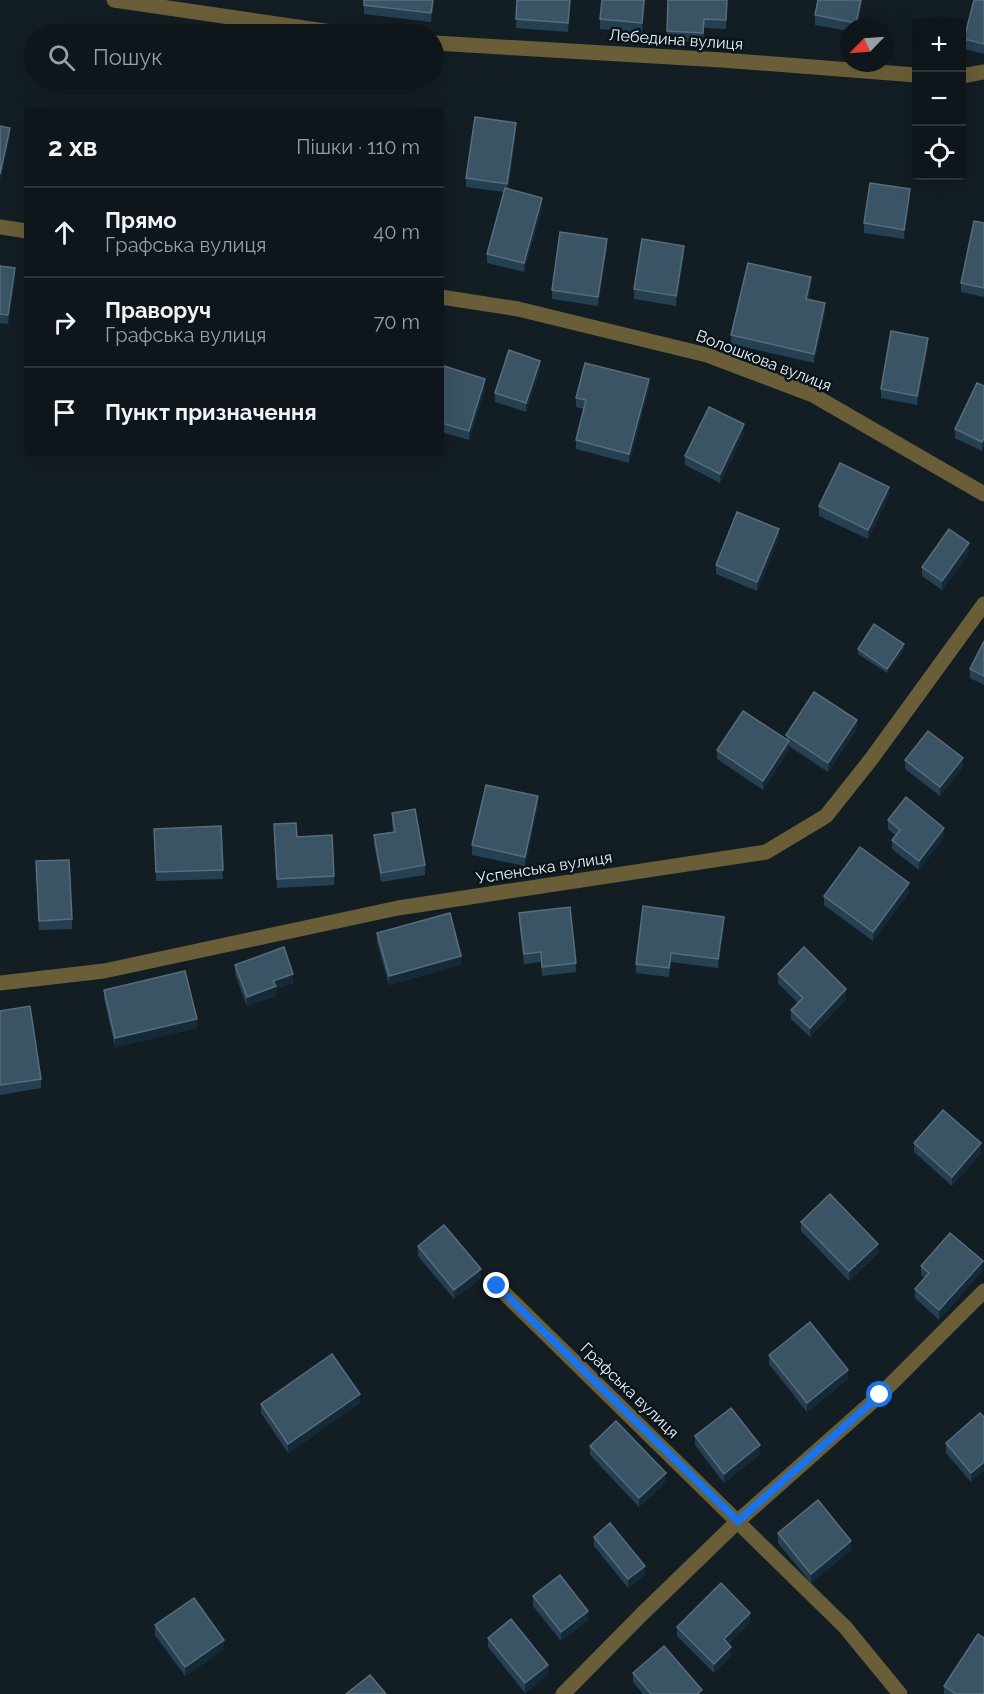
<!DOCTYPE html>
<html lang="uk">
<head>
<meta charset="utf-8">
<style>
  :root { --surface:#0e161b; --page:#171f24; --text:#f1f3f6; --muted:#9b9fa3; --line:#2e353a }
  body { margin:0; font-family:Raleway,sans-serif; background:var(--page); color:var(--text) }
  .controls { position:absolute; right:18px; top:18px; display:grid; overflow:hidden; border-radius:6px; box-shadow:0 6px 24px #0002 }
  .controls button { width:54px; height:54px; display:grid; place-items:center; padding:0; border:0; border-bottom:2px solid var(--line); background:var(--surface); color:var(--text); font:30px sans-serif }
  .compass { position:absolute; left:840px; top:18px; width:54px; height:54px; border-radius:50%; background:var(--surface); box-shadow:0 6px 24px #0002; rotate:245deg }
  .stop { position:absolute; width:18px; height:18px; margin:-14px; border:4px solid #1a73e8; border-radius:50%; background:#fff }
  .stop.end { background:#1a73e8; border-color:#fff; box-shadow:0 2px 6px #0008 }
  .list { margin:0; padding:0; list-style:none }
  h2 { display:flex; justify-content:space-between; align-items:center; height:78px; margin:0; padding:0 24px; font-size:26px }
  h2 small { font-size:20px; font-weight:400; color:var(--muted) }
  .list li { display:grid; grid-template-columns:39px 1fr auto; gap:18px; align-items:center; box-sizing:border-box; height:90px; padding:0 24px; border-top:2px solid var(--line) }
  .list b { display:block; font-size:22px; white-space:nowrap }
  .list p { margin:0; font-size:20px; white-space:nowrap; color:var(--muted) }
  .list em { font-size:20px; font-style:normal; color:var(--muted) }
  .icon { flex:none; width:33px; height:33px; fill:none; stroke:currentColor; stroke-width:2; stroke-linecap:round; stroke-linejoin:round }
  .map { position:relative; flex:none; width:984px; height:1694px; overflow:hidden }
  .search { position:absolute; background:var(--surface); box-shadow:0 6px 24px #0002; left:24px; top:24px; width:420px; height:66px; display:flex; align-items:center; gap:15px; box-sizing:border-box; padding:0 21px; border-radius:33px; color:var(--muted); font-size:22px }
  .panel { position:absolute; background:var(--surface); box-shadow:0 6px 24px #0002; left:24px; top:108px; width:420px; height:348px; border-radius:6px }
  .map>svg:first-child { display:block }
</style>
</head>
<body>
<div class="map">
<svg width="984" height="1694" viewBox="0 0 984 1694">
  <rect width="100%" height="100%" fill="#131d24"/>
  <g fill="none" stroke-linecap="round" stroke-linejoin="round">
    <g stroke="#695e38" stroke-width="15">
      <path d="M114 0 345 34"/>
      <path d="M434 43 722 60 916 75"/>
      <path d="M962 76 984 72"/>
      <path d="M0 227 27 231"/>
      <path d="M441 297 518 309 707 355 813 395 984 494"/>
      <path d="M0 983 104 971 398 908 766 852 826 816 872 758 984 604"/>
      <path d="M497 1286 845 1627 900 1694"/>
      <path d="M563 1694 642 1614 738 1521 880 1395 984 1291"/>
    </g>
  </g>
  <g fill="#254053">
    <path d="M434 0 431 22 364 14V5Z"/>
    <path d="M517 0H570L568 32 516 28Z"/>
    <path d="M645 0 642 33 600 29V19Z"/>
    <path d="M668 0H727L726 29 704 28 703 42 667 41Z"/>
    <path d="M818 0H862L857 27H849V31L815 25V15Z"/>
    <path d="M984 0V54L964 49V39Z"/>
    <path d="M516 132 508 189 542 207 524 272 487 263V254L504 192 466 187V178Z"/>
    <path d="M910 198 904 239 864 233V223Z"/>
    <path d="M984 223V297L961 292V283Z"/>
    <path d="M607 248 598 306 552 299V290Z"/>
    <path d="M684 255 676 306 634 299V289Z"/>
    <path d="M0 266 15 277 8 324 0 323Z"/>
    <path d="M811 286 808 299 825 312 814 363 731 344V335Z"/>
    <path d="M928 347 917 405 881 398V389Z"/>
    <path d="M441 365 485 388 469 440 441 432Z"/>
    <path d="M540 370 526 412 495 402V393Z"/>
    <path d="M984 386 982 451 955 438V429Z"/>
    <path d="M649 388 629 463 576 449V440L584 409 576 407V398Z"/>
    <path d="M744 433 720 483 685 465V456Z"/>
    <path d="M889 496 868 539 819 516V506Z"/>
    <path d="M779 538 757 591 716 574V565Z"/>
    <path d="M969 553 942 590 922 576V567Z"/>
    <path d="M984 641V685L970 678V669Z"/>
    <path d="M858 649H904L887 673 858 654Z"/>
    <path d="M857 729 828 772 789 746V750L763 790 717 759V750L786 739V735Z"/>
    <path d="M905 760 963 767 940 796 905 769Z"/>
    <path d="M538 806 525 866 472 855V845Z"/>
    <path d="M392 813 425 865V875L381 882 374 844V835L393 832 392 822Z"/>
    <path d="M888 820 944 837 919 870 892 849V840L895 835 888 829Z"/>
    <path d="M221 826 223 879 156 881 154 829Z"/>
    <path d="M274 833 297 837 334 876V885L277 888Z"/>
    <path d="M36 870 72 919V929L39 930Z"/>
    <path d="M909 892 873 941 824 905V896Z"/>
    <path d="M519 913 576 963V972L542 976 541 962 524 964 519 922Z"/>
    <path d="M724 926 718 968 671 962 669 977 636 973V964Z"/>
    <path d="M377 933 461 965 389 985 377 942Z"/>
    <path d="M235 965 293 983 276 989V996L247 1006 235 974Z"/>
    <path d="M778 974 846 999 810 1037 791 1019V1010L798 1003 778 983Z"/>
    <path d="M104 990 197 1028 115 1047 104 999Z"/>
    <path d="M0 1011 41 1079V1088L0 1095Z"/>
    <path d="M914 1143 981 1153 952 1186 914 1152Z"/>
    <path d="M801 1222 878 1253 849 1281 801 1231Z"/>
    <path d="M418 1246 481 1278 454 1299 418 1256Z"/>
    <path d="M921 1266 983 1270 939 1320 915 1298V1289L925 1278 921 1275Z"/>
    <path d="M769 1355 848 1379 807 1412 769 1364Z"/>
    <path d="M360 1403 288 1453 261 1413V1404Z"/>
    <path d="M980 1413 971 1482 946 1453V1443Z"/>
    <path d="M695 1436 760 1454 724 1483 695 1445Z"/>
    <path d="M590 1446 666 1482 639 1507 590 1455Z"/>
    <path d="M778 1533 851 1550 811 1583 778 1543Z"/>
    <path d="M594 1537 645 1575 628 1588 594 1546Z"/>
    <path d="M533 1596 588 1620 561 1641 533 1606Z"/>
    <path d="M750 1622 728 1644 731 1656 714 1673 677 1636V1627Z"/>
    <path d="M155 1625 224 1649 185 1676 155 1635Z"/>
    <path d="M488 1638 548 1674 525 1693 488 1647Z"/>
    <path d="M633 1673 702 1694H643L633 1682Z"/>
    <path d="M944 1686 984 1694H944Z"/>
  </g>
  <g fill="#152a39">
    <path d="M433 0H434L431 22V13Z"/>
    <path d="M644 0H645L642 33V23Z"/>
    <path d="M861 0H862L857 27H856Z"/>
    <path d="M516 123V132L507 193V184Z"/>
    <path d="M10 128V137L0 183V174Z"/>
    <path d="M910 189V198L904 239V230Z"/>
    <path d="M542 198V207L524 272V263Z"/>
    <path d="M607 239V248L598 306V297Z"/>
    <path d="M684 246V255L676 306V296Z"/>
    <path d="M15 268V277L8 324V315Z"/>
    <path d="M811 277V286L806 308V299Z"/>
    <path d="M825 303V312L814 363V354Z"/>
    <path d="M928 338V347L917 405V396Z"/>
    <path d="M540 361V370L526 412V403Z"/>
    <path d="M485 379V388L469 440V431Z"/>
    <path d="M649 379V388L629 463V454Z"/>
    <path d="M744 424V433L720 483V474Z"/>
    <path d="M984 438V448L982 451V442Z"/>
    <path d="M889 487V496L868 539V530Z"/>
    <path d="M779 529V538L757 591V582Z"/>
    <path d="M969 543V553L942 590V581Z"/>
    <path d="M904 644V649L887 673V669Z"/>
    <path d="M857 720V729L828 772V763Z"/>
    <path d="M789 741V750L763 790V781Z"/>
    <path d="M963 758V767L940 796V787Z"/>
    <path d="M538 796V806L525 866V857Z"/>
    <path d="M944 828V837L919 870V861Z"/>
    <path d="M909 883V892L873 941V932Z"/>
    <path d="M724 917V926L718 968V959Z"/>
    <path d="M461 956V965L389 985V976Z"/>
    <path d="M293 974V983L276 989V996L247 1006V997L273 981Z"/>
    <path d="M846 989V999L810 1037V1028Z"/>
    <path d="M197 1019V1028L115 1047V1038Z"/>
    <path d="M981 1143V1153L952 1186V1177Z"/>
    <path d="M878 1244V1253L849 1281V1271Z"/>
    <path d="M983 1261V1270L939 1320V1310Z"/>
    <path d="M481 1269V1278L454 1299V1290Z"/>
    <path d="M848 1370V1379L807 1412V1403Z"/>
    <path d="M360 1394V1403L288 1453V1444Z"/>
    <path d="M760 1445V1454L724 1483V1474Z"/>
    <path d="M984 1462V1471L971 1482V1473Z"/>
    <path d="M666 1473V1482L639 1507V1498Z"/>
    <path d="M851 1541V1550L811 1583V1574Z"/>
    <path d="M645 1566V1575L628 1588V1579Z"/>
    <path d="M588 1611V1620L561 1641V1632Z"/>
    <path d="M750 1613V1622L724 1648V1639Z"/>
    <path d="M224 1640V1649L185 1676V1667Z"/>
    <path d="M731 1647V1656L714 1673V1664Z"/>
    <path d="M548 1665V1674L525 1693V1683Z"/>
  </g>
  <g fill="#3a5465" stroke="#566d7c" stroke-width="1.5">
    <path d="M364 0H433L431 13 364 5Z"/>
    <path d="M517 0H570L568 23 516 19Z"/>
    <path d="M602 0H644L642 23 600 19Z"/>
    <path d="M668 0H727L726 20 704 19 703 33 667 31Z"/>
    <path d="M818 0H861L856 23 815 15Z"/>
    <path d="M974 0H984V44L964 39Z"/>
    <path d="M475 117 516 123 507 184 466 178Z"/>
    <path d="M0 126 10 128 0 174Z"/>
    <path d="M870 183 910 189 904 230 864 223Z"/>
    <path d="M505 188 542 198 524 263 487 254Z"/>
    <path d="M974 221 984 223V288L961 283Z"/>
    <path d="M560 232 607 239 598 297 552 290Z"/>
    <path d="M642 239 684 246 676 296 634 289Z"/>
    <path d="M748 263 811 277 806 299 825 303 814 354 731 335Z"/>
    <path d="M0 266 15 268 8 315 0 314Z"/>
    <path d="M891 331 928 338 917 396 881 389Z"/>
    <path d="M509 350 540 361 526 403 495 393Z"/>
    <path d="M585 363 649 379 629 454 576 440 586 400 576 398Z"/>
    <path d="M441 365 485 379 469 431 441 423Z"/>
    <path d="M977 383 984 386V438L982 442 955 429Z"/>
    <path d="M709 407 744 424 720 474 685 456Z"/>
    <path d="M840 463 889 487 868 530 819 506Z"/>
    <path d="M737 512 779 529 757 582 716 565Z"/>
    <path d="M949 529 969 543 942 581 922 567Z"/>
    <path d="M874 624 904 644 887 669 858 649Z"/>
    <path d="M984 641V676L970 669Z"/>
    <path d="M814 692 857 720 828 763 786 735Z"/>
    <path d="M743 711 789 741 763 781 717 750Z"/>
    <path d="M928 731 963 758 940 787 905 760Z"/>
    <path d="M486 785 538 796 525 857 472 845Z"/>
    <path d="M906 797 944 828 919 861 892 840 900 830 888 820Z"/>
    <path d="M415 809 425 865 381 873 374 835 395 832 392 813Z"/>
    <path d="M296 823 297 837 332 835 334 876 277 879 274 824Z"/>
    <path d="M221 826 223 870 156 872 154 829Z"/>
    <path d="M860 847 909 883 873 932 824 896Z"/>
    <path d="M69 860 72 919 39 921 36 861Z"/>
    <path d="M643 906 724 917 718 959 671 953 669 968 636 964Z"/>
    <path d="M570 907 576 963 542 967 541 952 524 954 519 913Z"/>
    <path d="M450 913 461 956 389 976 377 933Z"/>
    <path d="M284 947 293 974 273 981 276 986 247 997 235 965Z"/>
    <path d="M804 947 846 989 810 1028 791 1010 803 998 778 974Z"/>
    <path d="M185 971 197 1019 115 1038 104 990Z"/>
    <path d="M30 1006 41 1079 0 1085V1011Z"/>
    <path d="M943 1110 981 1143 952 1177 914 1143Z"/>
    <path d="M830 1194 878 1244 849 1271 801 1222Z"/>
    <path d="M444 1225 481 1269 454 1290 418 1246Z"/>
    <path d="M950 1233 983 1261 939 1310 915 1289 929 1273 921 1266Z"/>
    <path d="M810 1322 848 1370 807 1403 769 1355Z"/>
    <path d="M332 1354 360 1394 288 1444 261 1404Z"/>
    <path d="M731 1408 760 1445 724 1474 695 1436Z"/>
    <path d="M980 1413 984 1417V1462L971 1473 946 1443Z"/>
    <path d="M616 1421 666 1473 639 1498 590 1446Z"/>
    <path d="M818 1500 851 1541 811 1574 778 1533Z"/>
    <path d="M610 1523 645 1566 628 1579 594 1537Z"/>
    <path d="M560 1575 588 1611 561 1632 533 1596Z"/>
    <path d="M721 1583 750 1613 724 1639 731 1647 714 1664 677 1627Z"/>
    <path d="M194 1598 224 1640 185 1667 155 1625Z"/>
    <path d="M511 1619 548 1665 525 1683 488 1638Z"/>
    <path d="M978 1634 984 1638V1694H956L944 1686Z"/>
    <path d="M664 1646 702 1690 697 1694H651L633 1673Z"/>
    <path d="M370 1675 386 1694H346Z"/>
  </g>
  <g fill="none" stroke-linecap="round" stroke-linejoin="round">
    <path stroke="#1a73e8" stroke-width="8" d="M497 1286 738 1521 880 1395"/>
  </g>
  <g text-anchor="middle" stroke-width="5" stroke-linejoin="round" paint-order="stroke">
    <g font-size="16" fill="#ecf3f8" stroke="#0a141b">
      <text transform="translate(676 39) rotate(4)" y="6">Лебедина вулиця</text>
      <text transform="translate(764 360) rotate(21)" y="6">Волошкова вулиця</text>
      <text transform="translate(544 867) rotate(-9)" y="6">Успенська вулиця</text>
      <text transform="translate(630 1390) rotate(44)" y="6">Графська вулиця</text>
    </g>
  </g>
</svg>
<div class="controls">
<button>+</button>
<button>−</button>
<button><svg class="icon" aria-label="locate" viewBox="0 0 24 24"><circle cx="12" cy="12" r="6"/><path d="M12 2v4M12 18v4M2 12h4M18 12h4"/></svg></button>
</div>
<svg class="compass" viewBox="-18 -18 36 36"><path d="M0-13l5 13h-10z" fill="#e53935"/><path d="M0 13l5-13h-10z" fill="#9b9fa3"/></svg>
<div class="stop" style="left:880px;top:1395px"></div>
<div class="stop end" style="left:497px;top:1286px"></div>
<div class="search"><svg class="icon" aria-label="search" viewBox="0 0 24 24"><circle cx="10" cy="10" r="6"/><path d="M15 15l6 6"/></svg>Пошук</div>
<section class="panel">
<h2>2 хв<small>Пішки · 110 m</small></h2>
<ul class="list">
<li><svg class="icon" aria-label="ahead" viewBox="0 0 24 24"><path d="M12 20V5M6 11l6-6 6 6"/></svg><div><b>Прямо</b><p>Графська вулиця</p></div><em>40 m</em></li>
<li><svg class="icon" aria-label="right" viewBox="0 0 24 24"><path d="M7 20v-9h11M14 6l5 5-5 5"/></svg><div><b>Праворуч</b><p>Графська вулиця</p></div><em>70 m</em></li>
<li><svg class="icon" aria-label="arrive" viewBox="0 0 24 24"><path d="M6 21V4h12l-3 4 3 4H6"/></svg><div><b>Пункт призначення</b></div></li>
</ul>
</section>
</div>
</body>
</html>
